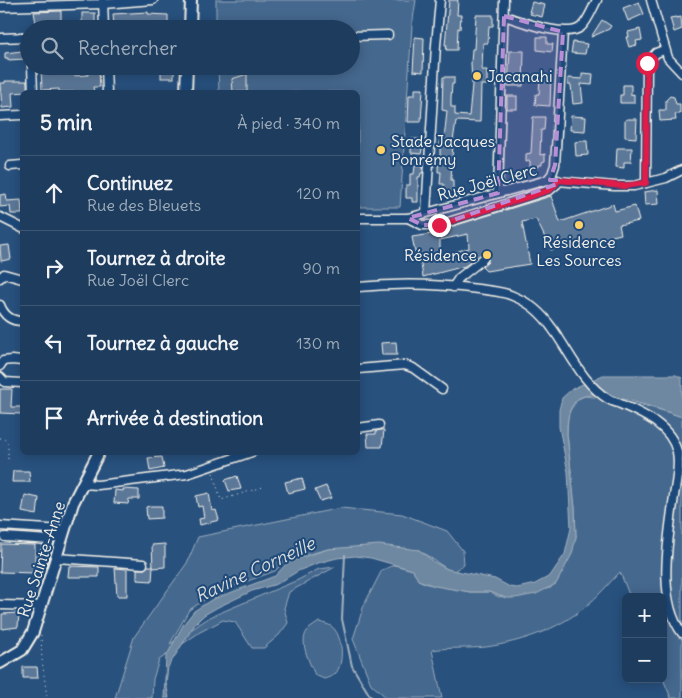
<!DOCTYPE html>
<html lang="fr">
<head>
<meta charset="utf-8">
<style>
  :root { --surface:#1e3d5e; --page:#264464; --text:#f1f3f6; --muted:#a1aebc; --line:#3c5673 }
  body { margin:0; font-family:Delius,sans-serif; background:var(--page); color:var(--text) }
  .controls { position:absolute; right:15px; bottom:15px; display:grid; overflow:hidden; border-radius:8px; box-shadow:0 2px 12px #0003 }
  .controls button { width:45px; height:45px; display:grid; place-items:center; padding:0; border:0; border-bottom:1px solid var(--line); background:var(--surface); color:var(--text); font:25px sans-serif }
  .stop { position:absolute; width:15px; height:15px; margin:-11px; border:4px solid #e11d48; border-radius:50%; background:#fff }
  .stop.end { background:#e11d48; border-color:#fff; box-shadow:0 1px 5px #0008 }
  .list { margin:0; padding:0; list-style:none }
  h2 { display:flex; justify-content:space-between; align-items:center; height:65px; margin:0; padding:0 20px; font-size:21px }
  h2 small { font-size:16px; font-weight:400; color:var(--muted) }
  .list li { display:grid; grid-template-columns:32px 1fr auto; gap:15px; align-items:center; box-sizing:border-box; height:75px; padding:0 20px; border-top:1px solid var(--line) }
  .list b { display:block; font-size:19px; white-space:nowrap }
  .list p { margin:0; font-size:16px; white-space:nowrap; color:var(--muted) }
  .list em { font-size:16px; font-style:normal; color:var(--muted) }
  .icon { flex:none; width:28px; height:28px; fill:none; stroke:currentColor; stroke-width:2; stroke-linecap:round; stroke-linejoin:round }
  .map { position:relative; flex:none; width:682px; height:698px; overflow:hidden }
  .search { position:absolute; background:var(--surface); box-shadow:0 2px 12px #0003; left:20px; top:20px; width:340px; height:55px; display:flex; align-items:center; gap:12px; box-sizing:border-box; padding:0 18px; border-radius:28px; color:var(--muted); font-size:19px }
  .panel { position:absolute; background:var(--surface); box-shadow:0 2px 12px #0003; left:20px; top:90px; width:340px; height:365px; border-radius:8px }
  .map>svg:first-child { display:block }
</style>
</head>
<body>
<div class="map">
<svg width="682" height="698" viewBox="0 0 682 698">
  <rect width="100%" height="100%" fill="#28517e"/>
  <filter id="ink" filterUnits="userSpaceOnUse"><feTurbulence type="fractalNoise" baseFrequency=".02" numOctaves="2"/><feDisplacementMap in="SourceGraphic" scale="10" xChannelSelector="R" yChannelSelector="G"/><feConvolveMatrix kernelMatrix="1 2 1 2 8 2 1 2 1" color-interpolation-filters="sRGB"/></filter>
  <g filter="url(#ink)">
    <g fill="#45688e" stroke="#9cacbb">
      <path d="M216 0H416L412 26 400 207H358V92H219L218 66H351V29H216Z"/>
      <path d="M585 396C621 400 648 405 682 417V698H671L663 679V597H630L620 572C609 583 598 597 585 607 557 630 521 642 486 647 468 649 450 647 432 650L442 698H387L371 684 353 639 364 605 382 570 394 565 413 570 420 581 427 584 470 592H489L499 597 551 588 576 537 575 508 567 434 568 415 571 409 578 399Z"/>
      <path d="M341 508 402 514 447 531 463 551 464 564 454 571 447 569 419 550 328 549 286 560 275 571 215 593 189 610 170 644 210 617 298 580 319 569 335 567 289 592 284 608 288 623 279 635 264 648H252L235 622 223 620 200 632 159 660 153 679 152 698H115L134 637 187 563 198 537Z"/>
      <path d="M319 622C322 623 328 624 331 626 343 634 345 664 335 674 332 677 327 678 324 679L315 675C310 663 297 640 309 629 312 627 316 624 319 622Z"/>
    </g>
    <path fill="#6e88a2" stroke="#a4b2be" d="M603 375H676L682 378V417C662 410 597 387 579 398 568 406 567 421 567 434L575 508 576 537 572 554 556 584 536 594 515 598H506L489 592H470L435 586 418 580 413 570 371 558 355 556 337 558 318 563 298 571 277 584 252 591 218 607 204 615 195 624 168 667 166 683 169 698H164L166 657 183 625 194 611 211 600 275 576 288 562 328 549 379 545 419 550 434 562 447 569 495 579 510 587 517 588 535 584 550 576 565 554 571 528 568 472 559 427V410L562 398 572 389Z"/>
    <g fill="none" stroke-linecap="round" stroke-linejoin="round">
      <path stroke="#a4b2be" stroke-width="2" d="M345 555 342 619 352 666 370 696 373 698"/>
    </g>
    <g fill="#5b7899" stroke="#f4f1e8" fill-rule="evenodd">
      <path d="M449 0H458L457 15H461L460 29 458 28 457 50H446L447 45H445Z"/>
      <path d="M532 2 545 5 542 17 530 14 531 12H529Z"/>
      <path d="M639 2 644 14 628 21 623 8Z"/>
      <path d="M61 11V24H47V29H37L34 12Z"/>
      <path d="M148 12V14L168 15V24L149 23 114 27 113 14Z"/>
      <rect x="82" y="13" width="13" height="13"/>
      <path d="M476 15H493V26H489L488 43H483L482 70H487V85H481L480 122 456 121 453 141 451 180H453V191L443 190 444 184H440L441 172H438V165H440V143L441 140H444L447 111 442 110 443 77H454V84H452L451 98V107H455V115L469 116 472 85 471 63 472 49H474Z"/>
      <path d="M676 17V18L681 17 682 29 674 32 670 18Z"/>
      <path d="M602 20 611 26 609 29 591 37Z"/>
      <path d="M640 29 642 40 636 41 637 45 629 47 626 37H629L628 32Z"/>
      <path d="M415 37 424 38 423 72 413 71Z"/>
      <path d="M537 37H547V44H553L552 52 537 50Z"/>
      <path d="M573 42 587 44 585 54 571 53Z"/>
      <path d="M22 51V52H28V57H25V59L8 60V58H5V53Z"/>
      <path d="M510 51H524L523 86H508Z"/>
      <path d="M47 66 48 69 70 66 71 74H74V76L88 75V69H99L100 87H93L94 92H59V89L42 90 41 67Z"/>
      <rect x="161" y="66" width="13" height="12"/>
      <path d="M582 73 593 74 592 85 581 84 583 103 573 104 571 85H568V78L582 79Z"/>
      <path d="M247 74V92H233L232 79Z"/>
      <path d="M540 76H551L550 106 535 105 536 94H539Z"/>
      <path d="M5 81H27V92L12 93 13 107 2 108 0 83H5Z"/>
      <path d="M623 85H631V95L634 94V103H620V95H623Z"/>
      <path d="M415 89H423L421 122H408L409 95H415Z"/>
      <rect x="507" y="96" width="10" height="13"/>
      <path d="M670 96 674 97 676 104H680V114H675L676 120 660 121 659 110H666V100Z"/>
      <path d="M571 116 586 117 585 131 570 130Z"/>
      <path d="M533 117H545L544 130H541L540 155 545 154V161L542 162V165H539V167L530 168V161L526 162V154L531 153Z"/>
      <path d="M627 119H637L636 138 625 137V120Z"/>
      <path d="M411 139H424L421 154 411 153Z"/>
      <path d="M582 141H587L588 155 576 156 575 142Z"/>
      <path d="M617 148H632L631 162H624V168L616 167Z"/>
      <path d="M415 165H423V173H421L420 177H418V202H412V198H406V185H410V174H414Z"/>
      <path d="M658 190 659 204 645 205 644 192Z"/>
      <path d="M6 194 7 201 21 200 22 214H11L10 206 0 207V195Z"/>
      <path d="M551 196 560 222 613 204 615 211 635 206 639 221 619 225 621 234 551 250 536 219 522 222 530 264 486 271 482 267 488 262V258L483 253 465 266 423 277 419 252H415L412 237 438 233 437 231ZM468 234 469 248 440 256V240Z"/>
      <path d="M9 245 11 259 1 261 0 246Z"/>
      <path d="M396 342 397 355H382L381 343Z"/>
      <path d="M0 389H12L11 407H22V414L0 413Z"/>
      <path d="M381 430H384L382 447H368L367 434H376V431Z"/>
      <path d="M162 457 164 468 150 471 148 458Z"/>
      <path d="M13 471H29L30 482H12Z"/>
      <path d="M237 476 241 489 229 491 225 480Z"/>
      <path d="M302 478 305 489 288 493 285 482Z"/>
      <path d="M326 486 331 498 320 501 315 490Z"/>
      <path d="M123 489 139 490V499H129L128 504 114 503 115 490 123 491Z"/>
      <path d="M209 493 212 511 216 510 219 520 200 525 199 519 204 518 202 506 198 507 196 496Z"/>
      <path d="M25 495 39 498 37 515 22 512Z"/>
      <path d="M151 506H162V518L147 519 146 507Z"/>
      <path d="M1 544 35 545V573L0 572Z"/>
      <path d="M165 544V567L153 568 152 545Z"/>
      <path d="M69 566 99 567V577H68Z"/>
      <path d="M148 566H153L152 581 137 580V569H145Z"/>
      <path d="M115 568 127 569V596H117Z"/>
      <path d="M19 613 18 627 2 629V614Z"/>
      <path d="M23 667H37L38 678H23Z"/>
    </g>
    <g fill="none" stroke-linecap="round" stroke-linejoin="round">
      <defs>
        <g id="minor">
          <path d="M103 0 104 29"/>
          <path d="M651 0 668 58 682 73"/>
          <path d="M0 7 103 4 153 0"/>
          <path d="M504 16C521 21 566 39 581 27 588 21 592 9 597 0"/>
          <path d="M351 36 388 35"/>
          <path d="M0 38 29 37"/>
          <path d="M32 66 33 92"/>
          <path d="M106 66 107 92"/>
          <path d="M0 116 22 115"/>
          <path d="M10 166 22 165"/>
          <path d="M547 180 552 174 555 165 563 32"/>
          <path d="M646 183 647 63 656 53 664 50"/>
          <path d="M498 193 504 0"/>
          <path d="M426 213 436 45 440 0"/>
          <path d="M0 217 22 228"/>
          <path d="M358 218H408L547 180 614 186H634L666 178 682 170"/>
          <path d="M408 218 422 225H439L550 190 557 184 558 180"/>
          <path d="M0 278 4 274 22 279"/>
          <path d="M358 287C397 283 439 284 478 289 491 291 504 291 515 297 530 303 543 315 552 328 569 351 583 384 608 399 611 401 615 402 618 403 641 413 671 425 677 452 680 466 676 482 674 496 669 536 656 599 682 633"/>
          <path d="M453 287 459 278 483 259"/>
          <path d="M0 305C4 316 11 321 22 321"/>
          <path d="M0 366 3 361 12 360 22 361"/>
          <path d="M358 369 405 365 413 368 442 389"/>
          <path d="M0 377 5 382 22 383"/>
          <path d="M358 428 379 425"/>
          <path d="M82 484 98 485 187 474 252 452"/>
          <path d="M0 526 64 530"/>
          <path d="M5 537 50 540"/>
          <path d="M56 558 143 564"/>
          <path d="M41 564 50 540 56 536 58 530"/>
          <path d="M0 605 41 606"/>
        </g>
        <g id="major">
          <path d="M190 29 191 0"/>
          <path d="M186 92 187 66"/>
          <path d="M0 663 22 650 33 632 73 503 99 452"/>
        </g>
      </defs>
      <use href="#minor" stroke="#f4f1e8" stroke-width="11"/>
      <use href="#major" stroke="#f4f1e8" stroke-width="14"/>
      <g stroke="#f4f1e8" stroke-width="1" stroke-dasharray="1 4" stroke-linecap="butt">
        <path d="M0 438H3L8 443V463"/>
        <path d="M213 473 221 500 263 487"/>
        <path d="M41 635 42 659 47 698"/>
      </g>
      <use href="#minor" stroke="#1f4a7a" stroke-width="8"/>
      <use href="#major" stroke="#1f4a7a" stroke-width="10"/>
    </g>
  </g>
  <g fill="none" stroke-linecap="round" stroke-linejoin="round" filter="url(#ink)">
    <path stroke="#e11d48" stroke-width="6" d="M439 225 550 190 556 184 558 180 624 186 646 183 647 63"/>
  </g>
  <path fill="#b88ed4" fill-opacity="0.2" stroke="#b88ed4" stroke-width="4" stroke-dasharray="10 6" stroke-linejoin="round" d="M504 16 563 32 555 165 550 180H558L557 184 439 225H422L408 218 498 193Z"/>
  <g fill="#ffd166" stroke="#1f4a7a" stroke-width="2">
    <circle cx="477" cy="76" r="5"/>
    <circle cx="381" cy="150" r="5"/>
    <circle cx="579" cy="225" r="5"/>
    <circle cx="487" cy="255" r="5"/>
  </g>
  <g text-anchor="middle" stroke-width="4" stroke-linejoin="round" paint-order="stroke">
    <g font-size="16" fill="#f4f1e8" stroke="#1f4a7a" text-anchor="start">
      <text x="487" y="82">Jacanahi</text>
      <text x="391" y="147">Stade Jacques<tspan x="391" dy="18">Ponrémy</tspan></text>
      <text x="579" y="248" text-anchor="middle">Résidence<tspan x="579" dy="18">Les Sources</tspan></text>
      <text x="477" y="261" text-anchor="end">Résidence</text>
    </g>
    <g font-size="16" fill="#f4f1e8" stroke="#1f4a7a">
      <text transform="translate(487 182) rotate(-15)" y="6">Rue Joël Clerc</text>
      <text transform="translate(41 559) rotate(-72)" y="6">Rue Sainte-Anne</text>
    </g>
    <g font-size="18" font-style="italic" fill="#d9dcda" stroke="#1f4a7a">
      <text transform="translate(255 570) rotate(-25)" y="6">Ravine Corneille</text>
    </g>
  </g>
</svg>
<div class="controls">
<button>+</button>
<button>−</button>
</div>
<div class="stop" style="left:647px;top:63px"></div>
<div class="stop end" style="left:439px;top:225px"></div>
<div class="search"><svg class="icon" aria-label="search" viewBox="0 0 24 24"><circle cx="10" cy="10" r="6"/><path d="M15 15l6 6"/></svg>Rechercher</div>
<section class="panel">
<h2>5 min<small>À pied · 340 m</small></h2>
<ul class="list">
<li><svg class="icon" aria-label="ahead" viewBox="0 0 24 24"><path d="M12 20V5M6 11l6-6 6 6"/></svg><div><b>Continuez</b><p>Rue des Bleuets</p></div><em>120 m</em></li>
<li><svg class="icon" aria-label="right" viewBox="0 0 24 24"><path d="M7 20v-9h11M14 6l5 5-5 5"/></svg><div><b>Tournez à droite</b><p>Rue Joël Clerc</p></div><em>90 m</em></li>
<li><svg class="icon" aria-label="left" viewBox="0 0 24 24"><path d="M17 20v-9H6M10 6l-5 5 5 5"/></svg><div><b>Tournez à gauche</b></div><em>130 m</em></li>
<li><svg class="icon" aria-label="arrive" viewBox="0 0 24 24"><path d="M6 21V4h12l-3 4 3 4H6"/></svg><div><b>Arrivée à destination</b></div></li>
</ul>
</section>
</div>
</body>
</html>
